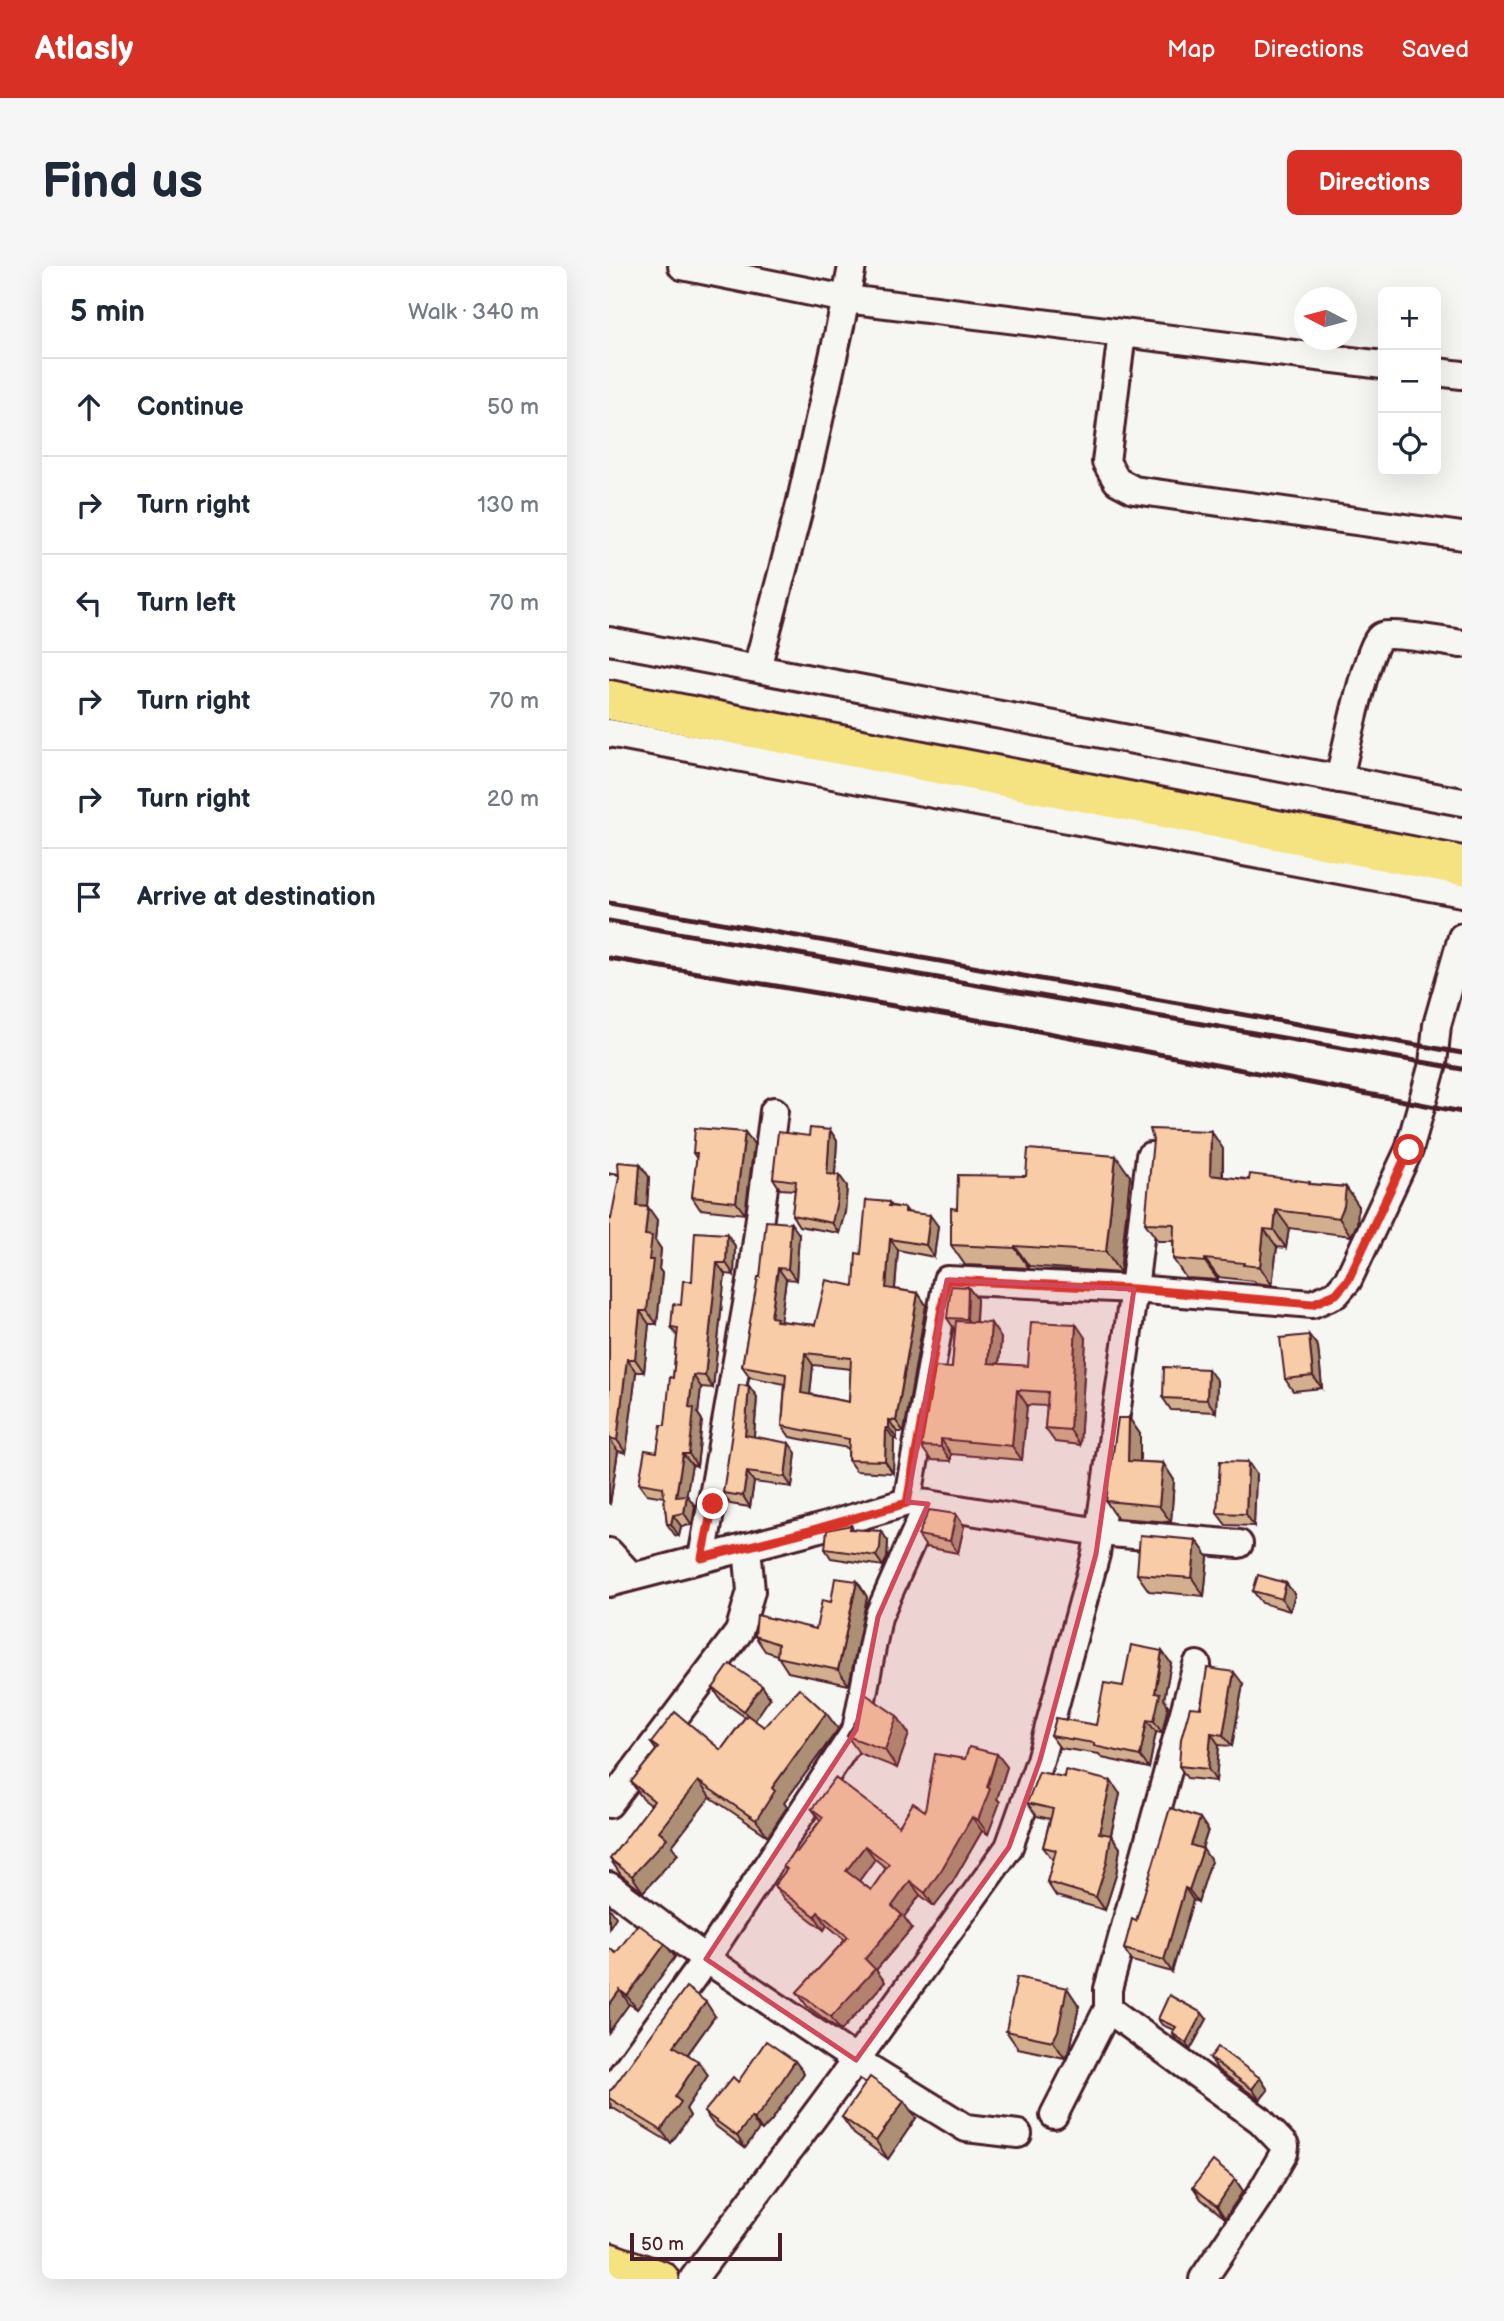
<!DOCTYPE html>
<html lang="en">
<head>
<meta charset="utf-8">
<style>
  :root { --surface:#fff; --page:#f6f6f7; --text:#1f2937; --muted:#747a83; --line:#e0e1e3; --accent:#d93025 }
  body { margin:0; font-family:"Balsamiq Sans",sans-serif; background:var(--page); color:var(--text) }
  .controls { position:absolute; right:21px; top:21px; display:grid; overflow:hidden; border-radius:10px; box-shadow:0 7px 28px #0002 }
  .controls button { width:63px; height:63px; display:grid; place-items:center; padding:0; border:0; border-bottom:2px solid var(--line); background:var(--surface); color:var(--text); font:35px sans-serif }
  .compass { position:absolute; left:685px; top:21px; width:63px; height:63px; border-radius:50%; background:var(--surface); box-shadow:0 7px 28px #0002; rotate:276deg }
  .scale { position:absolute; left:21px; bottom:18px; width:152px; box-sizing:border-box; padding-left:7px; border:4px solid #4a1f2b; border-top:0; font-size:19px; line-height:24px; white-space:nowrap; color:#4a1f2b; -webkit-text-stroke:5px #f6f6f2; paint-order:stroke }
  .stop { position:absolute; width:21px; height:21px; margin:-16px; border:5px solid #d93025; border-radius:50%; background:#fff }
  .stop.end { background:#d93025; border-color:#fff; box-shadow:0 2px 7px #0008 }
  .list { margin:0; padding:0; list-style:none }
  h2 { display:flex; justify-content:space-between; align-items:center; height:91px; margin:0; padding:0 28px; font-size:30px }
  h2 small { font-size:23px; font-weight:400; color:var(--muted) }
  .list li { display:grid; grid-template-columns:46px 1fr auto; gap:21px; align-items:center; box-sizing:border-box; height:98px; padding:0 28px; border-top:2px solid var(--line) }
  .list b { display:block; font-size:26px; white-space:nowrap }
  .list em { font-size:23px; font-style:normal; color:var(--muted) }
  .icon { flex:none; width:38px; height:38px; fill:none; stroke:currentColor; stroke-width:2; stroke-linecap:round; stroke-linejoin:round }
  .map { position:relative; flex:none; width:853px; height:2013px; overflow:hidden; border-radius:10px }
  header { display:flex; align-items:center; gap:42px; box-sizing:border-box; height:98px; padding:0 35px; background:var(--accent); color:#fff }
  header strong { font-size:33px }
  nav { display:flex; gap:38px; margin-inline-start:auto; font-size:24px }
  .intro { display:flex; align-items:center; justify-content:space-between; box-sizing:border-box; height:168px; padding:0 42px }
  h1 { margin:0; font-size:49px }
  .button { padding:18px 32px; border-radius:10px; background:var(--accent); color:#fff; font-size:24px; font-weight:700 }
  main { display:flex; gap:42px; padding:0 42px }
  aside { flex:1; background:var(--surface); border-radius:10px; box-shadow:0 7px 28px #0002 }
  .map>svg:first-child { display:block }
</style>
</head>
<body>
<header>
<strong>Atlasly</strong>
<nav><a>Map</a><a>Directions</a><a>Saved</a></nav>
</header>
<div class="intro"><h1>Find us</h1><a class="button">Directions</a></div>
<main>
<aside>
<h2>5 min<small>Walk · 340 m</small></h2>
<ul class="list">
<li><svg class="icon" aria-label="ahead" viewBox="0 0 24 24"><path d="M12 20V5M6 11l6-6 6 6"/></svg><div><b>Continue</b></div><em>50 m</em></li>
<li><svg class="icon" aria-label="right" viewBox="0 0 24 24"><path d="M7 20v-9h11M14 6l5 5-5 5"/></svg><div><b>Turn right</b></div><em>130 m</em></li>
<li><svg class="icon" aria-label="left" viewBox="0 0 24 24"><path d="M17 20v-9H6M10 6l-5 5 5 5"/></svg><div><b>Turn left</b></div><em>70 m</em></li>
<li><svg class="icon" aria-label="right" viewBox="0 0 24 24"><path d="M7 20v-9h11M14 6l5 5-5 5"/></svg><div><b>Turn right</b></div><em>70 m</em></li>
<li><svg class="icon" aria-label="right" viewBox="0 0 24 24"><path d="M7 20v-9h11M14 6l5 5-5 5"/></svg><div><b>Turn right</b></div><em>20 m</em></li>
<li><svg class="icon" aria-label="arrive" viewBox="0 0 24 24"><path d="M6 21V4h12l-3 4 3 4H6"/></svg><div><b>Arrive at destination</b></div></li>
</ul>
</aside>
<div class="map">
<svg width="853" height="2013" viewBox="0 0 853 2013">
  <rect width="100%" height="100%" fill="#f6f6f2"/>
  <filter id="ink" filterUnits="userSpaceOnUse"><feTurbulence type="fractalNoise" baseFrequency=".0143" numOctaves="2"/><feDisplacementMap in="SourceGraphic" scale="14" xChannelSelector="R" yChannelSelector="G"/><feConvolveMatrix kernelMatrix="1 2 1 2 8 2 1 2 1" color-interpolation-filters="sRGB"/></filter>
  <g filter="url(#ink)">
    <g fill="none" stroke-linecap="round" stroke-linejoin="round">
      <defs>
        <g id="minor">
          <path d="M73 0 237 33 774 99"/>
          <path d="M513 67 497 196 508 215 525 224 853 270"/>
          <path d="M827 106 853 109"/>
          <path d="M0 375 853 536"/>
          <path d="M148 402 191 239 237 33 243 0"/>
          <path d="M0 467 853 627"/>
          <path d="M730 513C735 493 759 374 773 370 786 366 837 376 853 378"/>
          <path d="M0 949 4 922"/>
          <path d="M298 1236 338 1014 525 1023 703 1038 727 1028 739 1014 800 884 824 798 828 759 853 671"/>
          <path d="M0 1286 22 1310"/>
          <path d="M93 1292 144 1004 165 845"/>
          <path d="M0 1317 200 1265 298 1236 319 1238 490 1266 630 1278"/>
          <path d="M0 1538 130 1366 142 1325 138 1281"/>
          <path d="M0 1620 97 1693 247 1794 357 1862 409 1868"/>
          <path d="M499 1743 651 1854 676 1880 675 1887 652 1927 594 2013"/>
          <path d="M0 1827 97 1693 247 1464 269 1351 319 1238"/>
          <path d="M445 1849 499 1743V1723L588 1399"/>
          <path d="M84 2013 247 1794 400 1581 431 1494 487 1288 525 1023 541 890"/>
        </g>
        <path id="major" d="M0 1995 52 2013"/>
        <path id="highway" d="M0 434 853 600"/>
      </defs>
      <use href="#minor" stroke="#4a1f2b" stroke-width="32"/>
      <use href="#major" stroke="#4a1f2b" stroke-width="40"/>
      <use href="#highway" stroke="#4a1f2b" stroke-width="44"/>
      <use href="#minor" stroke="#f6f6f2" stroke-width="26"/>
      <use href="#major" stroke="#f5e382" stroke-width="35"/>
      <use href="#highway" stroke="#f5e382" stroke-width="38"/>
      <g stroke="#4a1f2b" stroke-width="5">
        <path d="M0 637 853 787"/>
        <path d="M0 655 853 803"/>
        <path d="M0 692 398 759 853 846"/>
      </g>
    </g>
    <g fill="#d4af8f" stroke="#4a1f2b" stroke-width="2" fill-rule="evenodd">
      <path d="M221 864 228 875 226 909H230L238 920 236 946 230 967 190 960 183 949 186 924 171 923 164 912Z"/>
      <path d="M602 865 614 883V911L737 921 749 939 748 958 742 970 680 962 677 982 668 981 663 1019 647 1017 645 1015 609 1011V1014L577 1012 564 993V975H549L536 957Z"/>
      <path d="M136 866 145 878 136 948 91 943 83 931 88 893 84 887Z"/>
      <path d="M31 898 40 911 38 941 48 954 46 974 52 983 50 1003 53 1007 48 1058H40L35 1106H27L17 1187 9 1185 1 1238 0 952 2 953Z"/>
      <path d="M521 910 511 1007 420 1000V1002L356 999 342 979 348 943Z"/>
      <path d="M280 936 283 940 296 942 299 946 329 960 325 991 289 984 286 1023 309 1027 317 1039 295 1166H288V1173H285L284 1207 247 1205 239 1194V1182L181 1171 173 1160 176 1118 141 1111 133 1100 151 1011 190 968 187 1014 177 1013 171 1055 206 1059 245 1020 252 988ZM204 1099 242 1103 240 1136 201 1128Z"/>
      <path d="M118 968 126 980 125 1009 116 1008 104 1122 92 1121 89 1148 93 1154 91 1175 88 1200 83 1199 77 1229 86 1240 83 1259 72 1260 70 1270 66 1269 58 1258 55 1231 38 1228 30 1217 48 1186 56 1159 64 1112 68 1070 62 1061 83 1015Z"/>
      <path d="M359 1021 368 1033 367 1056 392 1072 390 1098 419 1100 477 1073 471 1179 446 1176 436 1162 438 1140 418 1139 413 1194 342 1188V1195L322 1194 312 1180 343 1102 346 1064 338 1052Z"/>
      <path d="M700 1069 709 1081 713 1122 684 1125 676 1113Z"/>
      <path d="M608 1115 607 1146 562 1144 554 1132Z"/>
      <path d="M140 1120 148 1131 145 1171 187 1187 183 1221 145 1216 141 1241 121 1238 114 1227Z"/>
      <path d="M520 1152 531 1168V1196L554 1197 565 1214 562 1256 508 1252 497 1235Z"/>
      <path d="M647 1208 645 1260 617 1259 608 1247Z"/>
      <path d="M347 1248 355 1260 349 1287 317 1281 309 1269Z"/>
      <path d="M242 1259 245 1264 272 1265 279 1275 278 1292 274 1300 222 1292 216 1283Z"/>
      <path d="M587 1274 599 1291 595 1330 540 1325 528 1308Z"/>
      <path d="M248 1315 258 1331 240 1419 179 1406 168 1389 156 1385 146 1370 207 1363 222 1336Z"/>
      <path d="M677 1317 686 1329 681 1345 653 1337 644 1325Z"/>
      <path d="M562 1397 555 1433 559 1440 553 1467 547 1466 540 1502 493 1492 490 1488 451 1482 442 1470 487 1459 514 1420Z"/>
      <path d="M634 1418 623 1480 610 1479 607 1515 578 1512 570 1500 592 1442Z"/>
      <path d="M153 1420 161 1432 145 1454 155 1461 217 1447 229 1463 175 1537 178 1541 159 1570 101 1531 63 1580 69 1588 34 1626 12 1609 1 1593 42 1539 34 1533 22 1516 47 1484 42 1477 112 1484 136 1451 112 1434 104 1422Z"/>
      <path d="M250 1450H288L300 1468 288 1502 250 1487 238 1470Z"/>
      <path d="M388 1488 398 1501 388 1533 391 1536 379 1568 373 1565 343 1617 325 1640 311 1629 295 1651 303 1662 267 1704 276 1716 232 1765 198 1740 188 1726 236 1674 218 1659 215 1664 175 1633 165 1620 177 1604 174 1600 188 1586 211 1554 203 1543 290 1560 316 1545 356 1493ZM266 1593 277 1602 262 1624 250 1615Z"/>
      <path d="M511 1528 502 1569 511 1582 507 1609 496 1644 447 1630 438 1616 444 1594 434 1581 441 1553 428 1550 418 1537Z"/>
      <path d="M599 1564 593 1583 602 1595 589 1636 584 1634 563 1706 523 1695 515 1683 527 1655Z"/>
      <path d="M56 1678 66 1691 28 1743 20 1738 0 1766 7 1687Z"/>
      <path d="M458 1722 470 1740 461 1783 456 1792 409 1782 397 1765Z"/>
      <path d="M106 1750 79 1788 99 1809 77 1843 81 1850 62 1877 4 1842 0 1836V1825Z"/>
      <path d="M549 1753H598L581 1784 567 1773 563 1767 565 1764 553 1759Z"/>
      <path d="M601 1792 651 1812 659 1824 651 1834 609 1804Z"/>
      <path d="M186 1795 195 1807 163 1854 153 1865 150 1863 136 1882 104 1858 95 1846 129 1816Z"/>
      <path d="M233 1851 307 1852 279 1893 245 1868Z"/>
      <path d="M626 1913 634 1925 616 1952 592 1933 584 1921Z"/>
    </g>
    <g fill="#ad8f74" stroke="#4a1f2b" stroke-width="2">
      <path d="M221 864 228 875 225 919 218 908Z"/>
      <path d="M602 865 614 883 613 927 601 909Z"/>
      <path d="M136 866 145 878 136 948 127 936Z"/>
      <path d="M507 890 521 910 511 1007 497 986Z"/>
      <path d="M31 898 40 911 37 953 28 940Z"/>
      <path d="M230 909 238 920 236 946 230 967 223 957Z"/>
      <path d="M737 921 749 939 748 958 742 970 730 952Z"/>
      <path d="M39 941 48 954 46 974 52 983 50 1003 53 1007 48 1058 38 1045 36 969Z"/>
      <path d="M667 944 680 962 677 982 665 964Z"/>
      <path d="M321 949 329 960 325 991 317 979Z"/>
      <path d="M182 957 190 968 187 1014 179 1003Z"/>
      <path d="M655 963 668 981 663 1019 651 1001Z"/>
      <path d="M118 968 126 980 125 1009 117 997Z"/>
      <path d="M281 973 289 984 285 1033 277 1022Z"/>
      <path d="M406 980 420 1000V1002L406 982Z"/>
      <path d="M596 993 609 1011V1014L596 996Z"/>
      <path d="M108 997 116 1008 104 1122 96 1110Z"/>
      <path d="M169 1002 177 1013 171 1057 162 1051Z"/>
      <path d="M359 1021 368 1033 366 1064 358 1053Z"/>
      <path d="M309 1027 317 1039 295 1166 287 1155Z"/>
      <path d="M31 1045 40 1058 35 1106 26 1093Z"/>
      <path d="M382 1057 392 1072 389 1111 379 1097Z"/>
      <path d="M467 1058 477 1073 471 1179 461 1164Z"/>
      <path d="M700 1069 709 1081 713 1122 704 1110Z"/>
      <path d="M196 1087 204 1099 200 1138 192 1127Z"/>
      <path d="M18 1093 27 1106 17 1187 8 1174Z"/>
      <path d="M599 1103 608 1115 607 1146 598 1134Z"/>
      <path d="M84 1109 92 1121 89 1148 93 1154 88 1200 80 1188V1141Z"/>
      <path d="M140 1120 148 1131 144 1180 136 1169Z"/>
      <path d="M408 1124 418 1139 413 1194 403 1180Z"/>
      <path d="M520 1152 531 1168V1211L519 1195Z"/>
      <path d="M280 1154 288 1166V1173L280 1162Z"/>
      <path d="M277 1162 285 1173 284 1207 276 1195Z"/>
      <path d="M0 1172 9 1185 1 1238 0 1237Z"/>
      <path d="M332 1173 342 1188V1195L332 1181Z"/>
      <path d="M180 1177 187 1187 183 1221 176 1211Z"/>
      <path d="M74 1188 83 1199 75 1242 67 1230Z"/>
      <path d="M639 1196 647 1208 645 1260 637 1248Z"/>
      <path d="M554 1197 565 1214 562 1256 550 1240Z"/>
      <path d="M138 1206 145 1216 141 1241 134 1230Z"/>
      <path d="M78 1229 86 1240 83 1259 75 1247Z"/>
      <path d="M347 1248 355 1260 349 1287 341 1275Z"/>
      <path d="M64 1249 72 1260 70 1270 62 1258Z"/>
      <path d="M272 1265 279 1275 278 1292 274 1300 267 1290Z"/>
      <path d="M587 1274 599 1291 595 1330 583 1312Z"/>
      <path d="M248 1315 258 1331 240 1419 229 1404Z"/>
      <path d="M677 1317 686 1329 681 1345 673 1333Z"/>
      <path d="M553 1385 562 1397 555 1433 559 1440 553 1467 545 1455 546 1427Z"/>
      <path d="M625 1406 634 1418 623 1480 614 1469Z"/>
      <path d="M153 1420 161 1432 144 1457 135 1445Z"/>
      <path d="M217 1447 229 1463 175 1537 178 1541 159 1570 147 1554 163 1522Z"/>
      <path d="M288 1450 300 1468 288 1502 276 1484Z"/>
      <path d="M538 1454 547 1466 540 1502 531 1490Z"/>
      <path d="M602 1467 610 1479 607 1515 599 1503Z"/>
      <path d="M388 1488 398 1501 388 1533 391 1536 379 1568 369 1554Z"/>
      <path d="M89 1515 101 1531 63 1580 69 1588 34 1626 23 1610 50 1565Z"/>
      <path d="M502 1515 511 1528 499 1581 490 1567Z"/>
      <path d="M363 1551 373 1565 343 1617 325 1640 316 1627Z"/>
      <path d="M591 1552 599 1564 590 1591 582 1579Z"/>
      <path d="M502 1569 511 1582 507 1609 496 1644 487 1631Z"/>
      <path d="M256 1580 266 1593 247 1619 237 1605Z"/>
      <path d="M594 1583 602 1595 589 1636 580 1624Z"/>
      <path d="M301 1615 311 1629 295 1651 303 1662 267 1704 276 1716 232 1765 222 1751 283 1640Z"/>
      <path d="M576 1622 584 1634 563 1706 555 1694Z"/>
      <path d="M0 1641 7 1651 0 1662Z"/>
      <path d="M209 1646 218 1659 215 1664 206 1650Z"/>
      <path d="M56 1678 66 1691 28 1743 18 1730Z"/>
      <path d="M458 1722 470 1740 461 1783 456 1792 444 1775Z"/>
      <path d="M11 1724 20 1738 0 1766V1739Z"/>
      <path d="M97 1736 106 1750 75 1793 65 1780Z"/>
      <path d="M593 1747 598 1753 581 1784 577 1777Z"/>
      <path d="M89 1795 99 1809 77 1843 81 1850 62 1877 52 1864 66 1831Z"/>
      <path d="M186 1795 195 1807 163 1854 153 1865 145 1853Z"/>
      <path d="M651 1812 659 1824 651 1834 643 1823Z"/>
      <path d="M295 1835 307 1852 279 1893 267 1875Z"/>
      <path d="M142 1851 150 1863 136 1882 128 1870Z"/>
      <path d="M626 1913 634 1925 616 1952 608 1940Z"/>
    </g>
    <g fill="#f7cca6" stroke="#4a1f2b" stroke-width="2" fill-rule="evenodd">
      <path d="M86 862 136 866 127 936 83 931 88 887H84Z"/>
      <path d="M201 862 221 864 218 908 230 909 228 935 223 957 183 949 187 915 164 912 169 866 200 870Z"/>
      <path d="M541 863 602 865 601 909 640 914 641 908 701 916 700 918 737 921 735 940 730 952 667 944 665 964 655 963 651 1001 634 999 635 997 596 993V996L564 993 565 958 536 957 544 874Z"/>
      <path d="M419 883 507 890 497 986 406 980V982L342 979V942L348 943 349 909 417 910Z"/>
      <path d="M9 896 31 898 28 940 39 941 36 969 43 970 40 994H44L38 1045H31L26 1093H18L8 1174 0 1172V952L2 953 10 911Z"/>
      <path d="M257 934 280 936V940L296 942V946L321 949 317 979 281 973 277 1022 309 1027 287 1155 280 1154V1162H277L276 1195 239 1194 240 1173 173 1160 177 1108 133 1100 149 1011H151L157 955 182 957 179 1003 169 1002 162 1051 168 1052 167 1055 206 1059 217 1014 245 1020 247 987 252 988ZM196 1087 242 1092 240 1136 192 1127Z"/>
      <path d="M86 966 118 968 117 997H108L96 1110 84 1109 80 1141 85 1142 83 1163 80 1188H74L67 1230 78 1229 75 1247 64 1249 62 1258H58L54 1221 30 1217 36 1184 48 1186 52 1159H56L61 1111 64 1112 69 1062 62 1061 64 1038 72 1039 74 1015H83Z"/>
      <path d="M342 1020 359 1021 358 1053 338 1052Z"/>
      <path d="M347 1055 382 1057 379 1097 419 1100 422 1056 467 1058 461 1164 436 1162 439 1126 408 1124 403 1180 332 1173V1181L312 1180 326 1101 343 1102Z"/>
      <path d="M700 1069 704 1110 676 1113 671 1072Z"/>
      <path d="M555 1101 599 1103 598 1134 554 1132Z"/>
      <path d="M130 1119 140 1120 136 1169 180 1177 176 1211 138 1206 134 1230 114 1227Z"/>
      <path d="M509 1152H520L519 1195 554 1197 550 1240 497 1235Z"/>
      <path d="M611 1195 639 1196 637 1248 608 1247Z"/>
      <path d="M320 1244 347 1248 341 1275 309 1269Z"/>
      <path d="M242 1259 241 1263 272 1265 271 1282 267 1290 216 1283 218 1264Z"/>
      <path d="M531 1269 587 1274 583 1312 528 1308Z"/>
      <path d="M649 1309 677 1317 673 1333 644 1325Z"/>
      <path d="M226 1312 248 1315 229 1404 168 1391 169 1378 146 1370 148 1349 207 1363 213 1334 222 1336Z"/>
      <path d="M522 1379 553 1385 546 1427 551 1428 545 1455 538 1454 531 1490 485 1480V1477L442 1470 447 1452 487 1459 495 1417 514 1420Z"/>
      <path d="M121 1398 153 1420 135 1445 104 1422Z"/>
      <path d="M598 1402 625 1406 614 1469 602 1467 599 1503 570 1500 572 1473 581 1441 592 1442Z"/>
      <path d="M190 1422 217 1447 163 1522 166 1525 147 1554 89 1515 50 1565 58 1572 23 1610 1 1593 45 1535 22 1516 49 1482 42 1477 66 1446 112 1484 138 1449 155 1461Z"/>
      <path d="M255 1427 288 1450 276 1484 238 1470 250 1450Z"/>
      <path d="M360 1481 388 1488 378 1521 381 1523 369 1554 363 1551 333 1603 316 1627 301 1615 283 1640 293 1649 256 1693 266 1703 222 1751 188 1726 239 1671 209 1646 206 1650 165 1620 178 1603 174 1600 186 1585 188 1586 214 1551 203 1543 226 1512 290 1560 304 1537 316 1545 326 1488 356 1493ZM256 1580 280 1598 262 1624 237 1605Z"/>
      <path d="M456 1504 502 1515 490 1567 502 1569 498 1596 487 1631 438 1616 447 1584 434 1581 444 1543 418 1537 430 1506 455 1511Z"/>
      <path d="M561 1542 591 1552 582 1579 594 1583 580 1624 576 1622 555 1694 515 1683 523 1653 527 1655Z"/>
      <path d="M29 1658 56 1678 18 1730 11 1724 0 1739V1682L7 1687Z"/>
      <path d="M408 1711 458 1722 449 1765 444 1775 397 1765Z"/>
      <path d="M77 1721 97 1736 65 1780 89 1795 66 1831 72 1836 52 1864 0 1832V1825L3 1823Z"/>
      <path d="M560 1729 593 1747 577 1777 563 1767 567 1761 549 1753Z"/>
      <path d="M157 1775 186 1795 155 1842 145 1853 142 1851 128 1870 95 1846 124 1811 129 1816Z"/>
      <path d="M609 1781 651 1812 643 1823 601 1792Z"/>
      <path d="M261 1811 295 1835 267 1875 233 1851Z"/>
      <path d="M604 1895 626 1913 608 1940 584 1921Z"/>
    </g>
  </g>
  <g fill="none" stroke-linecap="round" stroke-linejoin="round" filter="url(#ink)">
    <path stroke="#d93025" stroke-width="9" d="M104 1238 93 1292 200 1265 298 1237 338 1014 525 1023 703 1038 727 1028 739 1014 800 884"/>
  </g>
  <path fill="#d1495b" fill-opacity="0.2" stroke="#d1495b" stroke-width="5" stroke-linejoin="round" d="M338 1014 525 1023 487 1288 431 1494 400 1581 247 1794 97 1693 247 1464 269 1351 319 1238 298 1236Z"/>
</svg>
<div class="controls">
<button>+</button>
<button>−</button>
<button><svg class="icon" aria-label="locate" viewBox="0 0 24 24"><circle cx="12" cy="12" r="6"/><path d="M12 2v4M12 18v4M2 12h4M18 12h4"/></svg></button>
</div>
<svg class="compass" viewBox="-18 -18 36 36"><path d="M0-13l5 13h-10z" fill="#e53935"/><path d="M0 13l5-13h-10z" fill="#747a83"/></svg>
<div class="scale">50 m</div>
<div class="stop" style="left:800px;top:884px"></div>
<div class="stop end" style="left:104px;top:1238px"></div>
</div>
</main>
</body>
</html>
